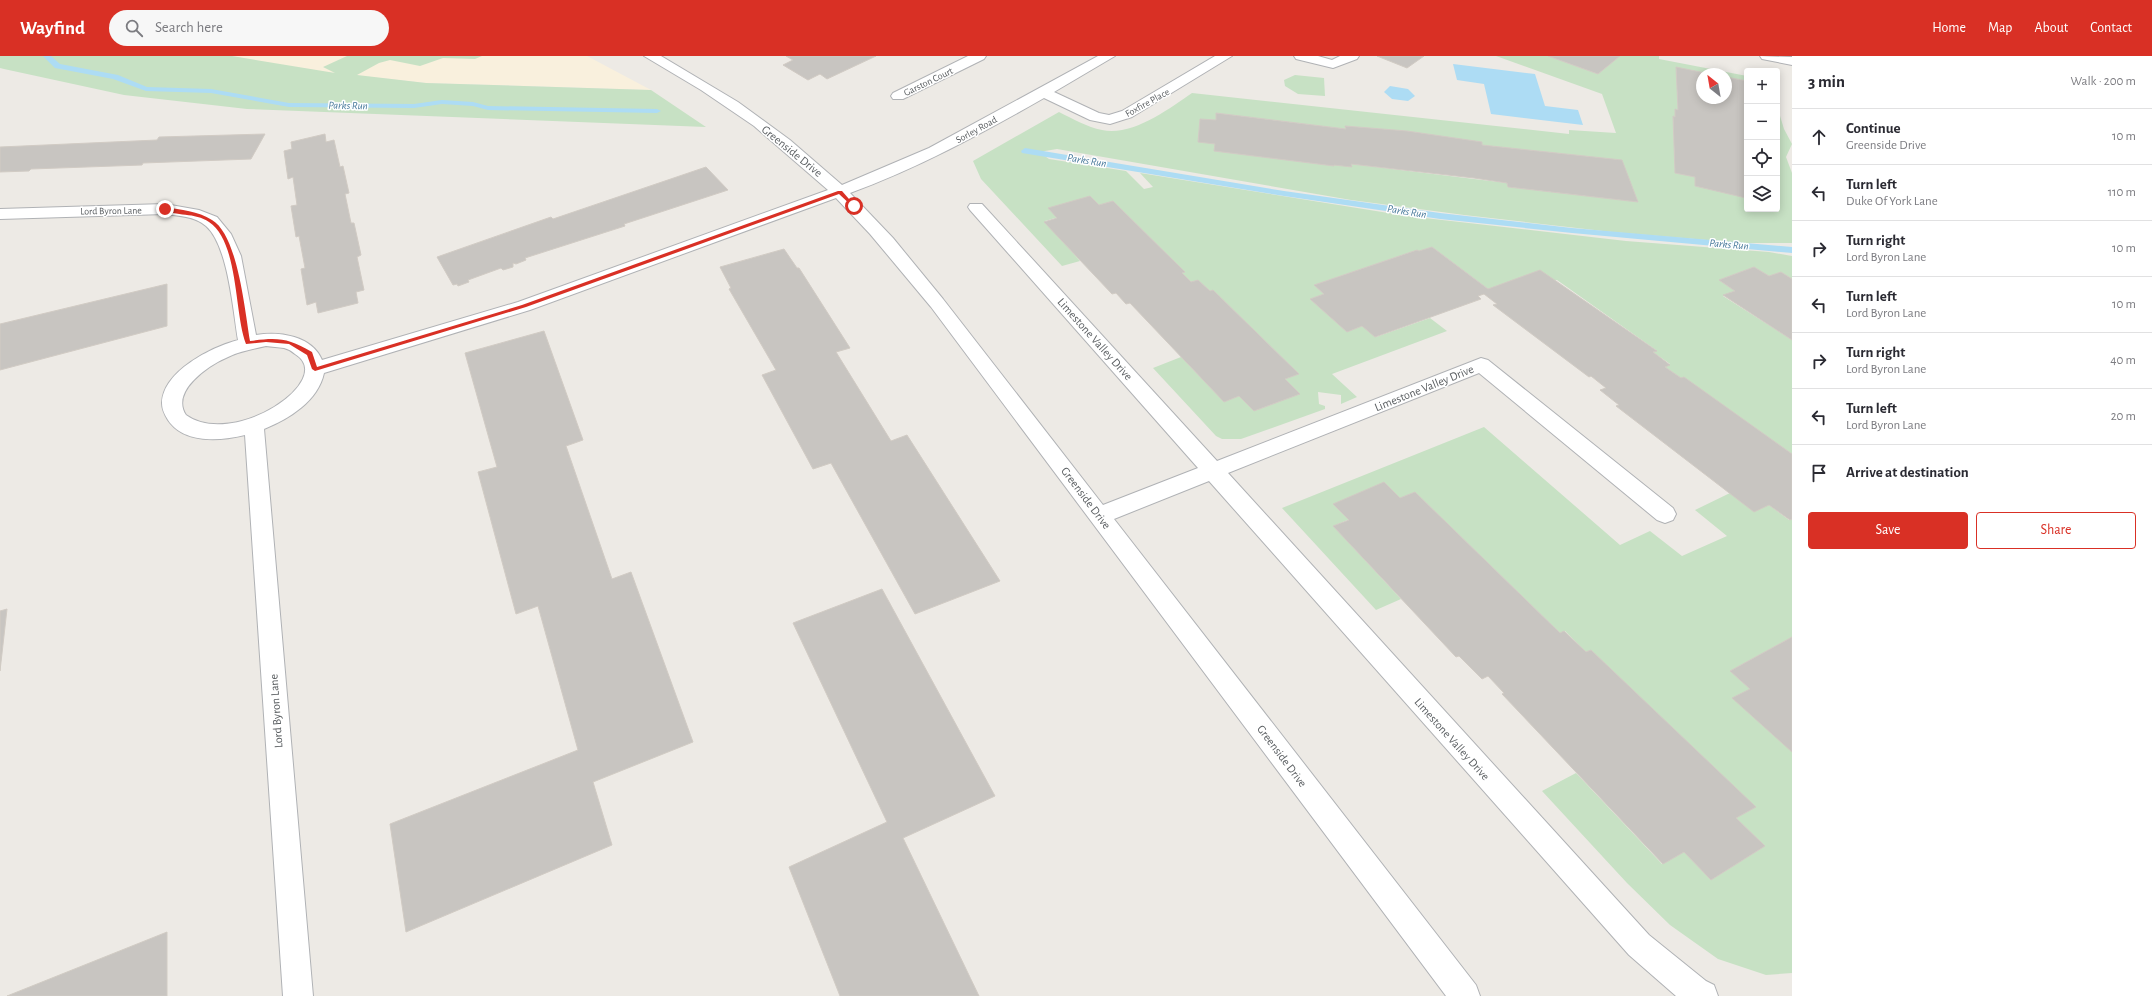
<!DOCTYPE html>
<html lang="en">
<head>
<meta charset="utf-8">
<style>
  :root { --surface:#fff; --page:#f7f7f7; --text:#2b2b33; --muted:#7c7c81; --line:#e1e1e2; --accent:#d93025 }
  body { margin:0; font-family:"Alegreya Sans",sans-serif; background:var(--page); color:var(--text) }
  .controls { position:absolute; right:12px; top:12px; display:grid; overflow:hidden; border-radius:4px; box-shadow:0 2px 10px #0003 }
  .controls button { width:36px; height:36px; display:grid; place-items:center; padding:0; border:0; border-bottom:1px solid var(--line); background:var(--surface); color:var(--text); font:20px sans-serif }
  .compass { position:absolute; left:1696px; top:12px; width:36px; height:36px; border-radius:50%; background:var(--surface); box-shadow:0 2px 10px #0003; rotate:329deg }
  .stop { position:absolute; width:12px; height:12px; margin:-9px; border:3px solid #d93025; border-radius:50%; background:#fff }
  .stop.end { background:#d93025; border-color:#fff; box-shadow:0 1px 4px #0008 }
  .list { margin:0; padding:0; list-style:none }
  h2 { display:flex; justify-content:space-between; align-items:center; height:52px; margin:0; padding:0 16px; font-size:17px }
  h2 small { font-size:13px; font-weight:400; color:var(--muted) }
  .list li { display:grid; grid-template-columns:26px 1fr auto; gap:12px; align-items:center; box-sizing:border-box; height:56px; padding:0 16px; border-top:1px solid var(--line) }
  .list b { display:block; font-size:15px; white-space:nowrap }
  .list p { margin:0; font-size:13px; white-space:nowrap; color:var(--muted) }
  .list em { font-size:13px; font-style:normal; color:var(--muted) }
  .actions { display:flex; gap:8px; padding:12px 16px }
  .actions a { flex:1; padding:9px 0; border:1px solid var(--accent); border-radius:4px; text-align:center; font-size:14px; color:var(--accent) }
  .actions .main { background:var(--accent); color:#fff }
  .icon { flex:none; width:22px; height:22px; fill:none; stroke:currentColor; stroke-width:2; stroke-linecap:round; stroke-linejoin:round }
  .map { position:relative; flex:none; width:1792px; height:940px; overflow:hidden }
  header { display:flex; align-items:center; gap:24px; box-sizing:border-box; height:56px; padding:0 20px; background:var(--accent); color:#fff }
  header strong { font-size:19px }
  nav { display:flex; gap:22px; margin-inline-start:auto; font-size:14px }
  .search { width:280px; height:36px; background:var(--page); display:flex; align-items:center; gap:10px; box-sizing:border-box; padding:0 14px; border-radius:22px; color:var(--muted); font-size:15px }
  main { display:flex }
  aside { flex:1; background:var(--surface) }
  .map>svg:first-child { display:block }
</style>
</head>
<body>
<header>
<strong>Wayfind</strong>
<div class="search"><svg class="icon" aria-label="search" viewBox="0 0 24 24"><circle cx="10" cy="10" r="6"/><path d="M15 15l6 6"/></svg>Search here</div>
<nav><a>Home</a><a>Map</a><a>About</a><a>Contact</a></nav>
</header>
<main>
<div class="map">
<svg width="1792" height="940" viewBox="0 0 1792 940">
  <rect width="100%" height="100%" fill="#edeae5"/>
  <path fill="#f9f0dd" d="M232 0H587L651 34 426 27 307 14Z"/>
  <g fill="#c7e1c4" fill-rule="evenodd">
    <path d="M0 0H232L335 17 323 11 347 0H482L475 3 443 2 420 10 390 4 379 7 357 19 426 27 651 34 706 71 247 53 124 39 4 13 0 12Z"/>
    <path d="M1496 0H1548L1598 18 1620 0H1659V3L1747 20V25L1726 21V18H1710L1676 12 1678 54H1675V61L1673 60 1675 117 1695 121V130L1746 141 1745 131 1747 132V153H1777V50L1784 73 1792 88 1786 101 1792 117V187H1742L1612 176 1464 159 1351 144 1057 93 1039 96 1049 103 1126 115 1144 133 1153 131 1140 117 1407 160 1626 185 1769 196 1792 200V223L1781 216 1769 220 1754 211 1719 224 1735 235 1723 240 1792 284V398L1665 311 1670 308 1653 296 1656 294 1557 224 1488 233 1432 191 1419 195 1417 194 1314 229 1324 238 1310 243 1347 276 1362 270 1376 281 1430 262 1447 275 1332 318 1357 341 1341 348V339L1318 336 1319 348 1325 350V353L1241 383H1222L1216 380 1153 312 1181 301 1224 346 1239 340 1254 355 1299 338 1285 323 1299 318 1213 234 1210 235 1198 224 1191 226 1182 217 1185 216 1113 145 1045 165 1080 205 1062 210 981 123 973 105 1059 56C1073 63 1087 71 1102 74 1131 81 1169 53 1192 37L1569 78V74L1616 77 1602 38ZM1216 57 1346 73V70L1407 75 1481 86 1482 89 1621 104 1638 146 1508 131 1507 127 1351 108V110L1334 109V110L1215 95V88L1198 85 1200 63 1216 64Z"/>
    <path d="M1295 19 1324 22 1325 40 1298 38 1285 30 1284 24Z"/>
    <path d="M1484 371 1620 489 1650 475 1682 500 1727 480 1695 454 1730 437 1769 449 1789 464 1792 463V581L1730 615 1750 633 1792 696V917L1766 919 1718 903 1670 869 1627 827 1542 735 1576 717 1662 808 1684 796 1711 824 1765 790 1736 762 1755 751 1591 594 1586 596 1565 575 1560 577 1415 436 1333 470 1401 543 1376 554 1282 452Z"/>
  </g>
  <g fill="#addcf4">
    <path d="M1453 8 1535 18 1545 50 1578 54 1583 69 1491 58 1484 28 1457 24Z"/>
    <path d="M1390 30 1408 33 1415 40 1408 45 1392 43 1384 36Z"/>
  </g>
  <g fill="none" stroke-linecap="round" stroke-linejoin="round">
    <g fill="#addcf4" fill-rule="evenodd">
      <path d="M43 0H51L60 8 118 19 147 31 211 33 289 47 414 48 442 44 473 46 488 50 657 53 661 55 657 57 488 54 473 50 442 48 414 52 289 51 211 37 146 35 113 23 55 12Z"/>
      <path d="M1025 92 1284 135 1440 157 1572 172 1792 191V197L1572 177 1440 163 1284 140 1022 97 1021 95Z"/>
    </g>
  </g>
  <g fill="#c8c5c1" stroke="#d1cbc4">
    <path d="M786 0H876L827 23 820 18 808 24 783 9 793 4Z"/>
    <path d="M1377 0H1424L1407 12Z"/>
    <path d="M1548 0H1620L1598 18Z"/>
    <path d="M1676 11 1710 18H1702V42H1726V21L1747 25 1746 142 1695 130V121L1675 117 1673 60 1675 61V53L1678 54Z"/>
    <path d="M1216 57 1346 73 1345 70 1407 75 1482 86V89L1622 104 1638 146 1508 131 1507 127 1474 122 1351 108 1352 111 1334 109V110L1214 95 1215 88 1198 86 1200 63 1216 64Z"/>
    <path d="M265 78 251 103 143 107 142 109 31 113 29 115 0 116V91L157 84 159 81Z"/>
    <path d="M325 78 326 86 334 84 340 111 343 110 349 137 345 138 351 167H354L361 199 357 201 364 234 356 236 358 247 318 257 316 246 307 249 301 213 305 212 299 180 296 181 291 150 297 149 293 121 288 123 284 95 292 93 291 86Z"/>
    <path d="M706 111 728 134 624 168 625 170 525 202 526 204 516 208 513 207V211L503 214 501 212 468 224 469 226 458 230 457 228 453 229 437 201 551 161 553 163Z"/>
    <path d="M1090 140 1099 149 1113 145 1185 216 1182 217 1191 226 1198 224 1210 235 1213 234 1299 318 1285 323 1300 338 1254 355 1239 340 1224 346 1130 247 1126 248 1116 237 1112 238 1044 166 1057 162 1048 152Z"/>
    <path d="M1432 191 1488 233 1540 214 1657 295 1653 296 1670 309 1665 311 1681 322 1684 321 1792 398V463L1790 464 1769 449 1754 456 1616 350 1619 349 1600 334 1606 332 1591 320 1589 321 1493 249 1497 248 1484 238 1478 240 1481 243 1375 281 1362 270 1347 276 1310 243 1324 238 1314 229 1417 194 1419 195Z"/>
    <path d="M784 193 797 212H799L850 292 836 296 891 385 907 379 1000 525 915 558 831 407 813 413 762 319 776 314 729 233 731 232 720 211Z"/>
    <path d="M1754 211 1769 220 1781 216 1792 223V284L1723 239 1735 235 1719 224Z"/>
    <path d="M167 228V270L0 314V268Z"/>
    <path d="M544 275 583 384 566 390 612 523 631 516 693 686 593 726 612 789 406 876 390 768 578 694 538 550 516 558 478 416 497 411 465 297Z"/>
    <path d="M1384 426 1400 442 1415 436 1560 577 1564 575 1586 596 1591 594 1756 751 1736 762 1765 790 1711 824 1684 796 1663 808 1502 638 1504 637 1488 620 1482 623 1459 600 1456 601 1333 470 1349 464 1333 448Z"/>
    <path d="M882 533 995 740 903 782 979 940H840L789 811 887 766 793 567Z"/>
    <path d="M7 553 0 615V555Z"/>
    <path d="M1792 581V696L1732 642 1750 633 1730 615Z"/>
    <path d="M167 876V940H7Z"/>
  </g>
  <g fill="none" stroke-linecap="round" stroke-linejoin="round">
    <defs>
      <g id="minor">
        <path d="M644 0H661L738 46 790 84 842 129 929 92 1098 0H1115L1054 36 1099 57 1109 59 1122 55 1215 0H1232L1132 61 1110 68 1090 64 1044 42C981 78 918 112 850 137L893 182 943 243 1103 449 1198 412 970 154 968 151 970 148H982L1217 405 1481 302 1488 304 1673 452 1676 458 1673 464 1665 467 1657 464 1479 317 1228 417 1649 879 1706 925 1714 929 1718 940H1676L1629 899 1209 425 1114 463 1476 929 1480 940H1446L931 251 870 178 836 142 530 254 324 317C318 345 289 363 264 373L313 940H283L245 379C220 385 184 388 168 364 165 359 162 354 162 347 163 315 212 291 238 284 233 254 228 189 206 170 195 160 178 160 165 158L0 163V153L165 148 199 154 217 161 231 178 241 200 256 279C280 275 312 280 322 304L518 246 828 134 754 70 701 34ZM266 290C272 291 278 291 284 292 288 293 292 295 295 298 338 324 233 393 186 359 170 335 209 309 228 301 240 295 253 293 266 290Z"/>
        <path d="M968 0H986L984 3 903 43H893L891 40 893 37Z"/>
        <path d="M1294 0H1318L1332 4 1340 0H1359L1357 3 1333 12 1296 3Z"/>
        <path d="M1760 0 1792 1V9L1762 3Z"/>
      </g>
    </defs>
    <use href="#minor" stroke="#b0b2b5" stroke-width="2"/>
    <use href="#minor" fill="#fff" fill-rule="evenodd"/>
  </g>
  <path fill="#d93025" d="M838 135H842L856 151H853L839 138 526 251 315 315 312 313 307 299 289 288 266 286 246 288C234 257 239 186 209 166 195 156 176 161 162 153L165 151C181 154 198 155 212 164 238 179 245 256 250 285 278 281 288 282 312 296L317 311 522 249Z"/>
  <g text-anchor="middle" stroke-width="3" stroke-linejoin="round" paint-order="stroke">
    <g font-size="10" fill="#5c6063" stroke="#fff">
      <text transform="translate(928 25) rotate(-26)" y="4">Garston Court</text>
      <text transform="translate(1147 46) rotate(-29)" y="4">Foxfire Place</text>
      <text transform="translate(976 73) rotate(-29)" y="4">Sorley Road</text>
      <text transform="translate(111 154) rotate(-1)" y="4">Lord Byron Lane</text>
    </g>
    <g font-size="11" font-style="italic" fill="#497a9c" stroke="#fff">
      <text transform="translate(348 49) rotate(1)" y="4">Parks Run</text>
      <text transform="translate(1087 104) rotate(9)" y="4">Parks Run</text>
      <text transform="translate(1407 155) rotate(9)" y="4">Parks Run</text>
      <text transform="translate(1729 188) rotate(5)" y="4">Parks Run</text>
    </g>
    <g font-size="12" fill="#5c6063" stroke="#fff">
      <text transform="translate(792 95) rotate(39)" y="4">Greenside Drive</text>
      <text transform="translate(1095 283) rotate(48)" y="4">Limestone Valley Drive</text>
      <text transform="translate(1424 332) rotate(-22)" y="4">Limestone Valley Drive</text>
      <text transform="translate(1086 442) rotate(53)" y="4">Greenside Drive</text>
      <text transform="translate(276 655) rotate(-94)" y="4">Lord Byron Lane</text>
      <text transform="translate(1452 683) rotate(48)" y="4">Limestone Valley Drive</text>
      <text transform="translate(1282 700) rotate(53)" y="4">Greenside Drive</text>
    </g>
  </g>
</svg>
<div class="controls">
<button>+</button>
<button>−</button>
<button><svg class="icon" aria-label="locate" viewBox="0 0 24 24"><circle cx="12" cy="12" r="6"/><path d="M12 2v4M12 18v4M2 12h4M18 12h4"/></svg></button>
<button><svg class="icon" aria-label="layers" viewBox="0 0 24 24"><path d="M12 4l9 5-9 5-9-5zM3 14l9 5 9-5"/></svg></button>
</div>
<svg class="compass" viewBox="-18 -18 36 36"><path d="M0-13l5 13h-10z" fill="#e53935"/><path d="M0 13l5-13h-10z" fill="#7c7c81"/></svg>
<div class="stop" style="left:854px;top:150px"></div>
<div class="stop end" style="left:165px;top:153px"></div>
</div>
<aside>
<h2>3 min<small>Walk · 200 m</small></h2>
<ul class="list">
<li><svg class="icon" aria-label="ahead" viewBox="0 0 24 24"><path d="M12 20V5M6 11l6-6 6 6"/></svg><div><b>Continue</b><p>Greenside Drive</p></div><em>10 m</em></li>
<li><svg class="icon" aria-label="left" viewBox="0 0 24 24"><path d="M17 20v-9H6M10 6l-5 5 5 5"/></svg><div><b>Turn left</b><p>Duke Of York Lane</p></div><em>110 m</em></li>
<li><svg class="icon" aria-label="right" viewBox="0 0 24 24"><path d="M7 20v-9h11M14 6l5 5-5 5"/></svg><div><b>Turn right</b><p>Lord Byron Lane</p></div><em>10 m</em></li>
<li><svg class="icon" aria-label="left" viewBox="0 0 24 24"><path d="M17 20v-9H6M10 6l-5 5 5 5"/></svg><div><b>Turn left</b><p>Lord Byron Lane</p></div><em>10 m</em></li>
<li><svg class="icon" aria-label="right" viewBox="0 0 24 24"><path d="M7 20v-9h11M14 6l5 5-5 5"/></svg><div><b>Turn right</b><p>Lord Byron Lane</p></div><em>40 m</em></li>
<li><svg class="icon" aria-label="left" viewBox="0 0 24 24"><path d="M17 20v-9H6M10 6l-5 5 5 5"/></svg><div><b>Turn left</b><p>Lord Byron Lane</p></div><em>20 m</em></li>
<li><svg class="icon" aria-label="arrive" viewBox="0 0 24 24"><path d="M6 21V4h12l-3 4 3 4H6"/></svg><div><b>Arrive at destination</b></div></li>
</ul>
<div class="actions"><a class="main">Save</a><a>Share</a></div>
</aside>
</main>
</body>
</html>
